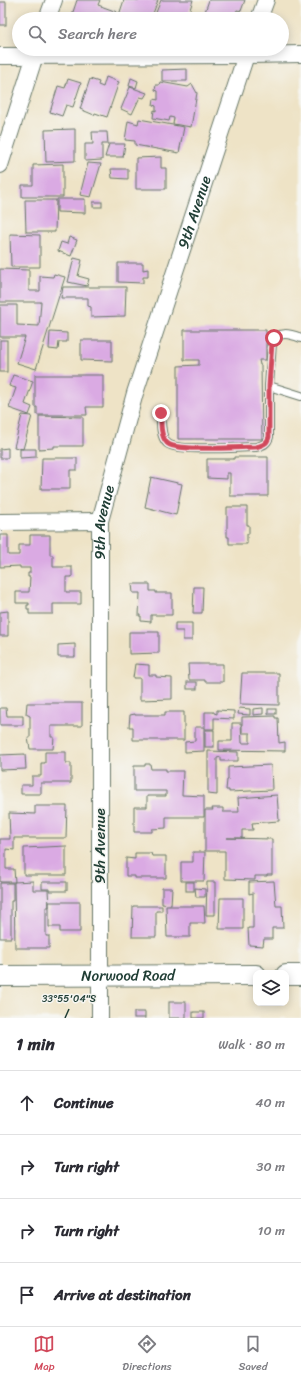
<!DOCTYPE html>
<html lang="en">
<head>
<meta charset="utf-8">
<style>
  :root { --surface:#fff; --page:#f2f2f3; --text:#2b2b33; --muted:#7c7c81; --line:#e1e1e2; --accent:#d1495b }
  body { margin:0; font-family:Sriracha,sans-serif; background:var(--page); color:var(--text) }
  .controls { position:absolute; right:12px; bottom:12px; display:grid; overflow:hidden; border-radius:8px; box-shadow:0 2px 10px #0003 }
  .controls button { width:36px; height:36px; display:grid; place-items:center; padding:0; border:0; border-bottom:1px solid var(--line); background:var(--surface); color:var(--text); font:20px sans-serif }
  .stop { position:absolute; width:12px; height:12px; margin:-9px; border:3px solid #d1495b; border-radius:50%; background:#fff }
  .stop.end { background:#d1495b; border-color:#fff; box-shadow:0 1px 4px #0008 }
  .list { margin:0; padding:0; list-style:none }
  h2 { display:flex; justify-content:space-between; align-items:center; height:52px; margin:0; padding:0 16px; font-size:17px }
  h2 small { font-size:13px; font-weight:400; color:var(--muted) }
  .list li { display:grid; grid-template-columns:26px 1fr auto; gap:12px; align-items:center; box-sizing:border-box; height:64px; padding:0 16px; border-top:1px solid var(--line) }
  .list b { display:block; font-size:15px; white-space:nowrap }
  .list em { font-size:13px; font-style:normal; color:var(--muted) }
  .icon { flex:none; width:22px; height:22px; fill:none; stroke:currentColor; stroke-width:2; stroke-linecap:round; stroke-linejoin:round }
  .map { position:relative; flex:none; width:301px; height:1018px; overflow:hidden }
  .search { position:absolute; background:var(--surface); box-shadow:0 2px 10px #0003; left:12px; right:12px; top:12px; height:44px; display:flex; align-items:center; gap:10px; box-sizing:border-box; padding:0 14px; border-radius:22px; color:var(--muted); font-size:15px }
  .sheet { height:308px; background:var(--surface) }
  nav { display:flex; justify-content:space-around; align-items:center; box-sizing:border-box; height:56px; border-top:1px solid var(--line); background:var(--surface); font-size:11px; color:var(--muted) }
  nav a { display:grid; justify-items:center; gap:2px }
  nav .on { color:var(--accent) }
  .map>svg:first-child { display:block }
</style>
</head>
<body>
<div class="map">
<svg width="301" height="1018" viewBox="0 0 301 1018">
  <rect width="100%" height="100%" fill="#f6f6f2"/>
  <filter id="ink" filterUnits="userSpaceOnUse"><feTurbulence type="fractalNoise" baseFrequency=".025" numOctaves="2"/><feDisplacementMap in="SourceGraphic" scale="8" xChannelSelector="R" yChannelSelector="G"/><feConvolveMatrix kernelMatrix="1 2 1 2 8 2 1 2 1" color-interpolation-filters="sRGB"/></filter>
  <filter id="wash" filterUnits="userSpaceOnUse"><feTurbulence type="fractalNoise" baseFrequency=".012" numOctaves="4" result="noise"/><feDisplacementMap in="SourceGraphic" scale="16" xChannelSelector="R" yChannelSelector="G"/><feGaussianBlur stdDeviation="0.9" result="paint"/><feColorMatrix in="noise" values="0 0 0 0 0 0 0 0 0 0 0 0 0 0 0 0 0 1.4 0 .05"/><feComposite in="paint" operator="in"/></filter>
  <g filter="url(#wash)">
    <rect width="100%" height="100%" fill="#eee3c6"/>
    <g id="blocks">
      <g fill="#daaae3">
        <path d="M77 0H100L98 5 117 12 115 19H74L71 18Z"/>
        <path d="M124 0H158L151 19H130L119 15Z"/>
        <path d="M161 0H193L187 19H167L155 15Z"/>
        <path d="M209 0H245L241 11 237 10 233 19H206L203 18Z"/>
        <rect x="0" y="2" width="6" height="23"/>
        <path d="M187 69V81H162V70Z"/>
        <path d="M106 77 119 82 107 117 95 113 94 115 80 109 90 79 99 82 98 85 103 87Z"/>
        <path d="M131 78 138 81 136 88 129 86Z"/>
        <path d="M68 79 81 83 73 107 66 105 62 116 50 112 58 86 65 88Z"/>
        <path d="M160 82 188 87 192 84 197 93 191 127 173 124 174 118 170 117 169 121 153 118 154 110 156 111V106L153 105 154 99 158 100V91L155 90 156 85H159Z"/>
        <path d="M130 87 147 93 144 98 140 97 132 114 121 109Z"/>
        <path d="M139 119 184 127 179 153 135 145V141L125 140 128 121 138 124Z"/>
        <path d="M75 129V161L46 162 45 130Z"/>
        <path d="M92 132H107L108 144H102V160L85 161V144H93Z"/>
        <path d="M109 144H125L123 157H105Z"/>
        <path d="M161 157V168H166V189H136V158Z"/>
        <path d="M88 163 101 164 91 197 80 195Z"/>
        <path d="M63 164V197H22V185H33V165Z"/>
        <path d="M111 169H128V179L112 178Z"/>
        <path d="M57 199H85V213L57 212Z"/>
        <path d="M25 200H56L55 232H26Z"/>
        <rect x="93" y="202" width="9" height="5"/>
        <path d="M10 234 40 235V267H11Z"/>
        <path d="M69 237 77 240 71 256 58 251 61 242 67 244Z"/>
        <path d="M74 258 82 260 78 276 89 279 87 286 68 282Z"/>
        <path d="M118 263H143V270L148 269V277H143V283L118 282Z"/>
        <path d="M0 269 29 270V291H40V276L53 277 54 274 65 277 36 369 17 363 25 337H0V305H17V325L39 326 41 302H0Z"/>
        <path d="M63 287H126L125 316 91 317V307L88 306V298H61Z"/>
        <path d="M184 330H266V360H259L260 365H261L262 439H178V366L199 365V360H184Z"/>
        <path d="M50 332 67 333V342H59L58 350 49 349Z"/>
        <rect x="0" y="340" width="7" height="32"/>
        <path d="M81 340H112V361L81 360Z"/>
        <path d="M13 375 33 381 25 404 32 407 29 415 9 408 16 388 9 386Z"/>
        <path d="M35 375H103V407H86L87 415H37V407H35Z"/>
        <path d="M22 415 32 416 23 449 14 447Z"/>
        <path d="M39 416 83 417V446H54V448L39 449Z"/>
        <path d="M8 448V458H0V449Z"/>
        <path d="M20 449H36V457L20 458Z"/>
        <path d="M234 457H268V496H230V473H227V479L207 478V459H234Z"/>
        <path d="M42 458H77V470H70V489H41Z"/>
        <path d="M151 477 182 484 176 515 145 507Z"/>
        <path d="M227 507H247V525H249V534H247V544H229V537H227Z"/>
        <path d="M0 535H8V555H19V545H30V535H50V555H53V567H72V577H66V592H81V604H53V614H29V609H27V605H29V603H16V592H29L30 577H28V573H30V568H20V566L0 567Z"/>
        <path d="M132 584H150V591H156V593H172V615H151V622L141 621V616H139L140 593H133Z"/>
        <path d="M194 587H203L202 613H193Z"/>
        <path d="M8 611V636H0V612Z"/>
        <path d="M175 623H192V640H183V631H175Z"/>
        <path d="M129 632H159V653L129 654Z"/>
        <path d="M75 644V657H58V645Z"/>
        <path d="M135 664 149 665V675H156V677L172 678V699L140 700V678H133Z"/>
        <path d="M188 664H223V682H205V680H189Z"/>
        <path d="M242 673H279V705L240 704Z"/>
        <rect x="187" y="682" width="10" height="7"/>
        <path d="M27 703H82V726H51V737H54L53 749H30L28 738H30V716L26 714Z"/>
        <path d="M0 708H6L7 716H23V725H0Z"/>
        <path d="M239 708 250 709V715L238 714Z"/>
        <path d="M263 708V714L253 715V709Z"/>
        <rect x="268" y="709" width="8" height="5"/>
        <path d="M217 710 234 711V719L214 718V729H205V712H214V713L217 714Z"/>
        <path d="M165 712H184V740H133V727H129L130 715 135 714V715H165Z"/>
        <path d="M275 716V718H278L279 743 285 742V751L219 750V741H232V723H241L242 743H250V733H242V717Z"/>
        <path d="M195 727H204V751L185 752V742L195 741Z"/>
        <rect x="205" y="730" width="9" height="17"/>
        <path d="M208 751 238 752V761H221V757L217 758V795L208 794Z"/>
        <path d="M45 752H66V763H71V783H41V794H21V785H32V776H41V763H45Z"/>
        <path d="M25 754 26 769 0 770V755Z"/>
        <path d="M145 764H150L151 769H166V771H183L182 795 204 796V817H166V828L152 829V832H134V807H147V796H166V791H134V766H145Z"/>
        <path d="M271 765 272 790 229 792V790H226L227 780H228V767Z"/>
        <path d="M277 795 279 821 252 823 253 830H242V838H227L272 839V875H267V876H255V880L225 879V851H205V810H213L212 808H223V812H239L238 798Z"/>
        <path d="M35 806H67L66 838H14V850L6 849V869H14L15 882H0V839H10L9 813 35 814Z"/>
        <path d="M66 846V875H24V848Z"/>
        <path d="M193 852H205L204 881H181V862H193Z"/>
        <path d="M135 853H151L152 856H166V878H135V876H126V858L135 859Z"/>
        <path d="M33 881V890H48L49 907H46V936H49V948H15L14 882Z"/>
        <path d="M274 881 276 906H282L283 928H272V939H264L263 946 249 945 248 928H253V893L249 894V882Z"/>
        <path d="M42 882H67V891H49V889H42Z"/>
        <rect x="186" y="882" width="8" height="9"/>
        <path d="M207 882H215V915H206Z"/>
        <path d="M0 883H13V901H11V938H0Z"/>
        <path d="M162 888H172L171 905 162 904Z"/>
        <path d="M195 888 205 889V897H196Z"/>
        <path d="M220 898H243V929H219Z"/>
        <path d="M49 902H80V932H60V927H49Z"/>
        <path d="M133 906H162V911H156V937H132Z"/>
        <path d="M166 906H204L205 923H190V937H167Z"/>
        <rect x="169" y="1002" width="17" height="16"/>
        <rect x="134" y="1012" width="11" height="6"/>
        <rect x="193" y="1012" width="11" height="6"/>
      </g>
    </g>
  </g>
  <g filter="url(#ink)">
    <use href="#blocks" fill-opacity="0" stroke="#677767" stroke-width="1"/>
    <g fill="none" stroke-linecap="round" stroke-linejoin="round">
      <defs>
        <g id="service">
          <path d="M269 386 272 343C278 330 290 334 301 338"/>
          <path d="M161 413C161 422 160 436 167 443 175 452 241 447 256 447 263 445 267 444 269 437V386L301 396"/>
        </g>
        <g id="minor">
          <path d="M47 19 54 0"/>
          <path d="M259 19 266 0"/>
          <path d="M0 56 246 55 301 54"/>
          <path d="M0 165 37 49"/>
          <path d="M0 522 100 521"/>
          <path id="s1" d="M100 1018V521L135 393 248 49"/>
        </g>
        <g id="tertiary">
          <path d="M286 975H301"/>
          <path id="s2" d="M0 976 256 975"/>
        </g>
      </defs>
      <use href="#service" stroke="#677767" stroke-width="10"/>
      <use href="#minor" stroke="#677767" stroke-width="18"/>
      <use href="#tertiary" stroke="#677767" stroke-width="22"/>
      <use href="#service" stroke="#fff" stroke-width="8"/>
      <use href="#minor" stroke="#fff" stroke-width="16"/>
      <use href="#tertiary" stroke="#fff" stroke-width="20"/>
    </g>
  </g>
  <g fill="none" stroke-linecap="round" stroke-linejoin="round" filter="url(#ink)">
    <path stroke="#d1495b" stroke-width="5" d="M161 413C161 422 160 436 167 443 175 452 241 447 256 447 263 445 267 444 269 437V386L272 343 274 338"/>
  </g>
  <path fill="none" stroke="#1f3d34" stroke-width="1.5" d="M65 1018 69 1009"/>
  <g text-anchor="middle" stroke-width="3" stroke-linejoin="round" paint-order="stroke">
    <g font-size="15" fill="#1f3d34" stroke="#f6f6f2">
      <text dy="5" stroke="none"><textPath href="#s1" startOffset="820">9th Avenue</textPath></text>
      <text dy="5" stroke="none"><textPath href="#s1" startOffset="496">9th Avenue</textPath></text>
      <text transform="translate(100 846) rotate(-90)" y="5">9th Avenue</text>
      <text dy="5" stroke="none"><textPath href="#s2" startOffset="128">Norwood Road</textPath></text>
    </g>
  </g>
  <g font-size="10" text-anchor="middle" fill="#1f3d34" stroke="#f6f6f2" stroke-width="3" stroke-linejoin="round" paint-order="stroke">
    <text x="69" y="1002">33°55'04"S</text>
  </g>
</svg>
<div class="controls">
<button><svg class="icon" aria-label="layers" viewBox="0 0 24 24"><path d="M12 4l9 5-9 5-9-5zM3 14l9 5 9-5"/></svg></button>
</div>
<div class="stop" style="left:274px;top:338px"></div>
<div class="stop end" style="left:161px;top:413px"></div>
<div class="search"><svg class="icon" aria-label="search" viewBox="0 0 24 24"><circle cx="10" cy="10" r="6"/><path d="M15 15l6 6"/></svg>Search here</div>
</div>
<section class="sheet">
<h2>1 min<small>Walk · 80 m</small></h2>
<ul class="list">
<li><svg class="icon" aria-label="ahead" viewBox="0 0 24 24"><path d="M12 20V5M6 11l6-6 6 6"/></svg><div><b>Continue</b></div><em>40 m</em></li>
<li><svg class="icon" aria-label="right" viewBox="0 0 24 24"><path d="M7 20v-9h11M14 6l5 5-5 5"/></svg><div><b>Turn right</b></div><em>30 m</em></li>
<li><svg class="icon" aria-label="right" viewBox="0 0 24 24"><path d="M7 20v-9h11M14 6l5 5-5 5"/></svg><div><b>Turn right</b></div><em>10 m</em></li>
<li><svg class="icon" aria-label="arrive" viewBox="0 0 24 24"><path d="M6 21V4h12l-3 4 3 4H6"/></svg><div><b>Arrive at destination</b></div></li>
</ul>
</section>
<nav>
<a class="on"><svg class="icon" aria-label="map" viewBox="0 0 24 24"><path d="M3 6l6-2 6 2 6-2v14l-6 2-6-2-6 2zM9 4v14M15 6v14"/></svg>Map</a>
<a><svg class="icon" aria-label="directions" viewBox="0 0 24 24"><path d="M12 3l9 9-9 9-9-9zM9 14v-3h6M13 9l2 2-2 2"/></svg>Directions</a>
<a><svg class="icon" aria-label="saved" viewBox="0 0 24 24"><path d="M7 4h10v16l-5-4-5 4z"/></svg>Saved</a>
</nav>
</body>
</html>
